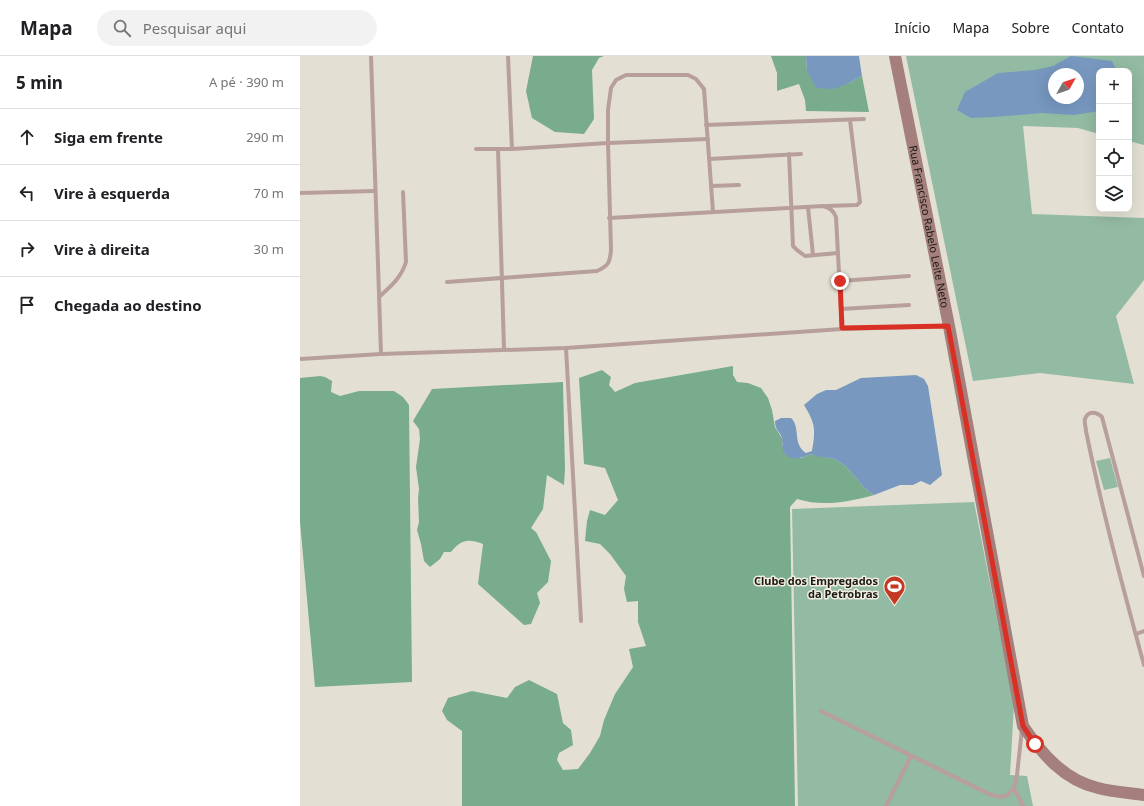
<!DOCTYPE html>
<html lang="pt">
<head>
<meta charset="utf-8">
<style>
  :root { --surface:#fff; --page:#f2f2f2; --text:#202124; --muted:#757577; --line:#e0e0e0 }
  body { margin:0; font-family:"Noto Sans",sans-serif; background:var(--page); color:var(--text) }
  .controls { position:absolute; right:12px; top:12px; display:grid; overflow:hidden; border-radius:8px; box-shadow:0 4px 16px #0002 }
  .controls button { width:36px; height:36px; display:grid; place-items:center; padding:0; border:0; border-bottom:1px solid var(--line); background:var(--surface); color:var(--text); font:20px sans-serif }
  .compass { position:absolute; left:748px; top:12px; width:36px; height:36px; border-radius:50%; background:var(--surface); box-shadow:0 4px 16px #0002; rotate:50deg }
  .stop { position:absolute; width:12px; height:12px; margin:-9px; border:3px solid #d93025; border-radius:50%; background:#fff }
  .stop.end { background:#d93025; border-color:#fff; box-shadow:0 1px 4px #0008 }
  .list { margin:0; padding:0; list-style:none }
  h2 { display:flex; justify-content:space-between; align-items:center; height:52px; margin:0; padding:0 16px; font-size:17px }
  h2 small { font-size:13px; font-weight:400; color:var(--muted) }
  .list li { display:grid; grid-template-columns:26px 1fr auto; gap:12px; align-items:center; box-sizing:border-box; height:56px; padding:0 16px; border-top:1px solid var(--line) }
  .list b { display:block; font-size:15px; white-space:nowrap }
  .list em { font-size:13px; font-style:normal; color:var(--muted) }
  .icon { flex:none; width:22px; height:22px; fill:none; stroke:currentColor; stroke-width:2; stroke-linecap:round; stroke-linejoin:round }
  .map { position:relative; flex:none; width:844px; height:750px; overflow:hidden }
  header { display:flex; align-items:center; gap:24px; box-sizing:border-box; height:56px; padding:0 20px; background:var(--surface); border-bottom:1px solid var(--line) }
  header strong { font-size:19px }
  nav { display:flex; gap:22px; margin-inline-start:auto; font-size:14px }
  .search { width:280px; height:36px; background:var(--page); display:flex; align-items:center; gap:10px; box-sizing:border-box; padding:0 14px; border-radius:22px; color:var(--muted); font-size:15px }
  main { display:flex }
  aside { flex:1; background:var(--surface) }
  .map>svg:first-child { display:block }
</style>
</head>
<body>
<header>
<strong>Mapa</strong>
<div class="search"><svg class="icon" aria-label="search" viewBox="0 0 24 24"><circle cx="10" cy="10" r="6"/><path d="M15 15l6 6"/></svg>Pesquisar aqui</div>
<nav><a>Início</a><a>Mapa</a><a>Sobre</a><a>Contato</a></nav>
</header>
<main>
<aside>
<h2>5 min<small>A pé · 390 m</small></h2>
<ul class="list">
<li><svg class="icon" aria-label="ahead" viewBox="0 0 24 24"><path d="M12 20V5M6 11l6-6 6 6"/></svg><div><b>Siga em frente</b></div><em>290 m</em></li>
<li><svg class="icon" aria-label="left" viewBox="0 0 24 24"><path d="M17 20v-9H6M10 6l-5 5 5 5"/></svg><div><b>Vire à esquerda</b></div><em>70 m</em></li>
<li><svg class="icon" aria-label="right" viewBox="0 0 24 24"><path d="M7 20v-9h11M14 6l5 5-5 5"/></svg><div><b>Vire à direita</b></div><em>30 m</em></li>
<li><svg class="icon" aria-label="arrive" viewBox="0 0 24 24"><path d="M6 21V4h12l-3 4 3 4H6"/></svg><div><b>Chegada ao destino</b></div></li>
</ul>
</aside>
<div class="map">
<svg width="844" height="750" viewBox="0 0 844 750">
  <rect width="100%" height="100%" fill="#e3e0d3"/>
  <g fill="#93baa2" fill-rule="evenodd">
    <path d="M606 0H844V89L829 85V15H799V78L778 72 723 70 732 158 844 162V224L816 260 834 328 740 317 673 325ZM754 18H778V42H754Z"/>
    <path d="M810 402 818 431 804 434 796 405Z"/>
    <path d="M674 446 714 649 710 719 727 720 733 750H498L492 453Z"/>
  </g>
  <g fill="#79ab8d">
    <path d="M233 0H304L299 2 292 14 294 63 284 78 255 76 232 62 226 35Z"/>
    <path d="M471 0H506L507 15 547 28 562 20 569 56 506 55 505 44 499 28 477 35V17Z"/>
    <path d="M433 310V319L437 326 448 327 461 332 468 342 472 354 475 371 483 384 482 389 501 402 511 398C519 401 532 401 538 405 553 413 559 431 574 439 548 446 523 451 497 443L490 451 495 750H162V675L147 664 142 655 148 642 172 635 207 642 215 631 229 624 257 638 263 667 271 674 273 689 259 697 257 704 263 714 278 713 290 697 300 680 304 664 315 638 333 611 329 593 346 590 338 566V545L327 546 324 533 326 520 310 498 300 488 285 485 287 465 290 454 305 459 318 444 305 412 284 408 279 322 302 314 311 321 309 329 315 336 335 327Z"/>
    <path d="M20 320 25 321 32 325 31 336 40 340 59 335H94L103 341 109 349 112 626 15 631 0 466V322Z"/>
    <path d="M263 326 265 413 264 429 247 419 243 453 231 472 236 476 251 505 248 526 237 537 240 547 231 568 224 569 178 528 183 488C167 482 161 484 151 496H144L140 503 130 511 124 505 121 488 117 474 119 466 118 442 119 433 116 411 120 383 119 373 113 365 132 333Z"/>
  </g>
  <g fill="#7898c0" fill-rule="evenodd">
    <path d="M506 0H559L562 20 547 28 533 33 516 32 507 15Z"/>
    <path d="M771 0 812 5 817 15H799V55L774 59 742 57 694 61 671 62 657 54 665 36 698 17 735 14 753 10ZM754 18H778V42H754Z"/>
    <path d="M616 319 624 323 628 330 642 419 630 429 621 425 613 429H600L574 439C559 431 553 413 538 405 532 401 519 402 511 398 502 402 488 407 483 394 482 390 483 386 482 382 479 374 475 374 475 365L481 362H491C501 371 492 388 506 397L512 395C516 373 515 367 504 349L517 338 526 334H536L561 322Z"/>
  </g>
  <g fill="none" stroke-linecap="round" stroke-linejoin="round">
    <g stroke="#b89f9c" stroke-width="4">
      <path d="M71 0 81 298"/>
      <path d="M208 0 212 93"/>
      <path d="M406 69 564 63"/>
      <path d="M176 93H212L308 87 408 83"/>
      <path d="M198 93 204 293"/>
      <path d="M489 98 493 190 497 194 505 200 538 197"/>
      <path d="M409 103 501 98"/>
      <path d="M411 130 439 129"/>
      <path d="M0 137 75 135"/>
      <path d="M526 150 557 149 560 146 550 64"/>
      <path d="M508 151 513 199"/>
      <path d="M309 162 523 150C530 152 533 154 536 161L542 273"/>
      <path d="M540 225 609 220"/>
      <path d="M147 226 297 215C308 210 310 207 311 194L308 87V54L311 32 316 24 326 19H388L396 23 404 33 413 156"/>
      <path d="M79 241C91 230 101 222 106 206L103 136"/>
      <path d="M541 253 609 249"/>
      <path d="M266 292 281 565"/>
      <path d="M0 303 81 298 266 292 542 273 647 270"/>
      <path d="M844 520 802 361C797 356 788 354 785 363 784 367 786 371 786 375 802 454 823 532 844 609"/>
      <path d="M836 578 844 575"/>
      <path d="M521 655 689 738 701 741 708 739 714 732 717 719 722 673"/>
      <path d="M714 732 723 750"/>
      <path d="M586 750 611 700"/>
    </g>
    <path stroke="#a47f7b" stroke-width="12" id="s1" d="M595 0 649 270 723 670C742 698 764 724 798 732 813 736 829 737 844 739"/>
  </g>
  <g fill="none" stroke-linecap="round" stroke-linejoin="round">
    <path stroke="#d93025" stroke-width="5" d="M540 225 542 272 648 270 723 670 735 688"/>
  </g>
  <defs>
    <symbol id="stadium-pin" viewBox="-11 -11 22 30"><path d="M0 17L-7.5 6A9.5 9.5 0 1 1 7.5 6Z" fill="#c43824" stroke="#f1ede0"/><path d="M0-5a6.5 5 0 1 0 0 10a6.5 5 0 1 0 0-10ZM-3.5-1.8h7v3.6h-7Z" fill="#fff"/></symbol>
  </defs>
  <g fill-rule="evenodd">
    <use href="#stadium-pin" x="582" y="518" width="25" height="34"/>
  </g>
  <g text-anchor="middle" stroke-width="3" stroke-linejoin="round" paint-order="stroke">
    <g font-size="11" fill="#1c1b16" stroke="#f1ede0">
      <text dy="4" stroke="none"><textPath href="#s1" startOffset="174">Rua Francisco Rabelo Leite Neto</textPath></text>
    </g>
    <g font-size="11" font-weight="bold" fill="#1c1b16" stroke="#f1ede0" text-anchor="end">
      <text x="578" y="529">Clube dos Empregados<tspan x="578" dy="13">da Petrobras</tspan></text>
    </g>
  </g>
</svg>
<div class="controls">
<button>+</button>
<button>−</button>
<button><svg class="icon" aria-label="locate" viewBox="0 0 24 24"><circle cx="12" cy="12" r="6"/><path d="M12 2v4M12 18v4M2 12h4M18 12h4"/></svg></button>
<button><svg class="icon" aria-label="layers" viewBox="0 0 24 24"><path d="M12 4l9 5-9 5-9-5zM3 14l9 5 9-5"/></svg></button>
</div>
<svg class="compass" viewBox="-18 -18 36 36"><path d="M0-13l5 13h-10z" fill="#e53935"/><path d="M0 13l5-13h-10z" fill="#757577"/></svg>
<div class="stop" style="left:735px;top:688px"></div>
<div class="stop end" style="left:540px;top:225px"></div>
</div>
</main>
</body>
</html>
